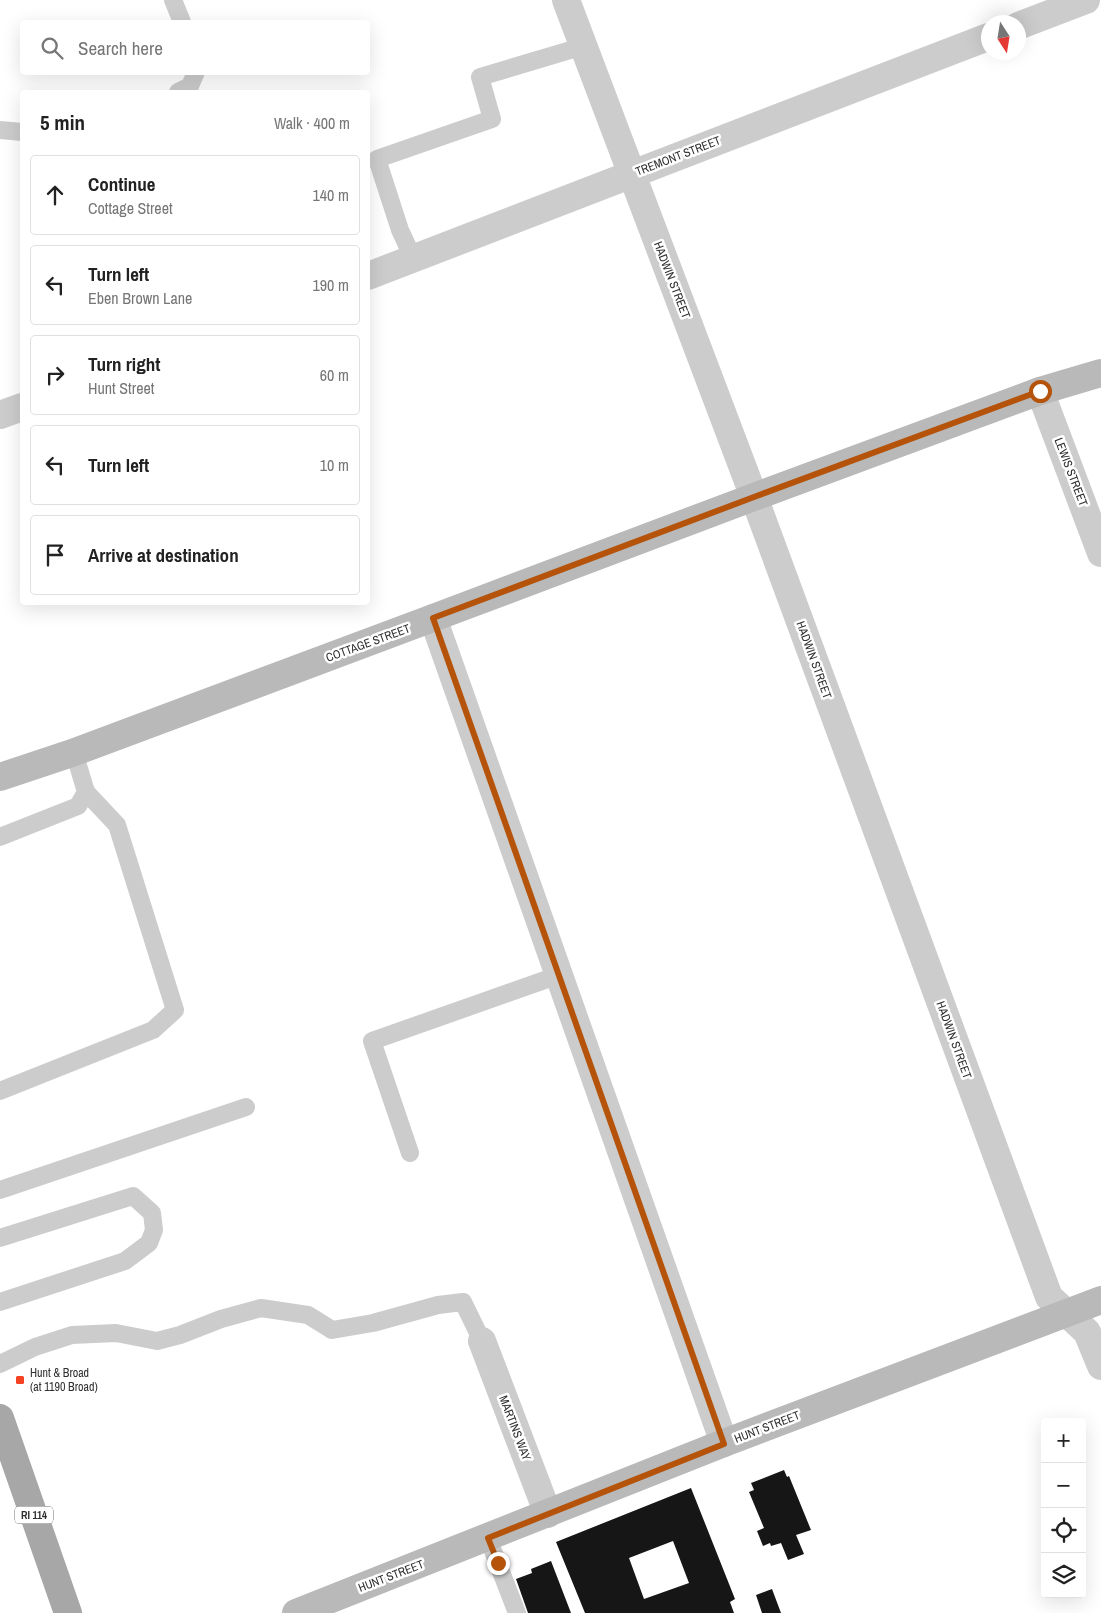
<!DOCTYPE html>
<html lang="en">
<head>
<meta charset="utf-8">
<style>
  :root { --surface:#fff; --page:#f6f6f6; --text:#222; --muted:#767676; --line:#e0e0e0 }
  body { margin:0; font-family:"Archivo Narrow",sans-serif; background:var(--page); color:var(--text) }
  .controls { position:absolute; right:15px; bottom:15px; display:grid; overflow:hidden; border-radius:5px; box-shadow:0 5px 20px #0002 }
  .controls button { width:45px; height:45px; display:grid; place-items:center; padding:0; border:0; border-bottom:1px solid var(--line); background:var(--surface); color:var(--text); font:25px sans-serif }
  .compass { position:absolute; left:981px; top:15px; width:45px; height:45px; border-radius:50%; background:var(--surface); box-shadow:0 5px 20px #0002; rotate:168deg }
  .stop { position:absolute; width:15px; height:15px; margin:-11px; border:4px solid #b45309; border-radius:50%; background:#fff }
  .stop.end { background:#b45309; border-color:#fff; box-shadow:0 1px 5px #0008 }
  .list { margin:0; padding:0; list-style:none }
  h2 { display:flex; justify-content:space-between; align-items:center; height:65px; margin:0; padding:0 20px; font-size:21px }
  h2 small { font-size:16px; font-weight:400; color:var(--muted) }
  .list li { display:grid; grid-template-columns:32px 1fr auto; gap:15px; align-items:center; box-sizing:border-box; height:80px; margin:0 10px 10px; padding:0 10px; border:1px solid var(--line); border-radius:5px }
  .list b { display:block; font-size:19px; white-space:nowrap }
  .list p { margin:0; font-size:16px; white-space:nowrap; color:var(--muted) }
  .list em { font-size:16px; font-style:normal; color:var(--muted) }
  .icon { flex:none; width:28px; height:28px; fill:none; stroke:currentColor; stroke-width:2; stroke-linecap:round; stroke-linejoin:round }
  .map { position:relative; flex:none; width:1101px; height:1613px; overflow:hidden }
  .search { position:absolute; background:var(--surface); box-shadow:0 5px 20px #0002; left:20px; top:20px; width:350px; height:55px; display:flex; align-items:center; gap:12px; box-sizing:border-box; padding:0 18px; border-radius:5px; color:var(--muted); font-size:19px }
  .panel { position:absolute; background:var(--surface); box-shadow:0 5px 20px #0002; left:20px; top:90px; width:350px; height:515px; border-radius:5px }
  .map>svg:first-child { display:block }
</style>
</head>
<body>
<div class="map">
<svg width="1101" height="1613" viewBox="0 0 1101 1613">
  <rect width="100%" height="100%" fill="#fff"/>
  <g fill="#161616" fill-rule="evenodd">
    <path d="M784 1470 787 1477 789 1476 811 1530 796 1535 804 1554 788 1560 781 1543 771 1546 770 1543 763 1546 757 1531 764 1528 749 1492 754 1490 751 1483Z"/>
    <path d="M691 1488 735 1599 730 1602 734 1613H585L556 1542ZM673 1541 689 1583 644 1599 629 1558Z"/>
    <path d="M551 1561 571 1613H528L516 1579 532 1573 531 1569Z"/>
    <path d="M772 1589 781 1613H762L756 1595Z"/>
  </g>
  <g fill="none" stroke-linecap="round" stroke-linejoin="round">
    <g stroke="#ccc" stroke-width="18">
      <path d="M173 0 182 22"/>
      <path d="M178 92 190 86 196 72"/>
      <path d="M0 130 22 132"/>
      <path d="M413 258 400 230 377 159 492 119 480 77 584 46"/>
      <path d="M0 837 78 806 86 792 74 752"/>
      <path d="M0 1091 153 1030 175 1010 117 825 86 792"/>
      <path d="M410 1153 372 1041 559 975"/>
      <path d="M0 1190 246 1107"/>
      <path d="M0 1238 133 1196 152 1213 154 1230 149 1243 125 1261 0 1302"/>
      <path d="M0 1364 35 1347 72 1335 116 1333 157 1341 180 1335 221 1319 261 1308 308 1315 332 1330 373 1323 438 1305 463 1302 482 1341"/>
      <path d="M488 1538 517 1613"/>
    </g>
    <g stroke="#ccc" stroke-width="28">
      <path d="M566 0 754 497 1049 1297 1087 1332 1101 1366"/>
      <path d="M1018 26 1086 0"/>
      <path d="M368 276 988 37"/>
      <path d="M1040 391 1101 553"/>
      <path d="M0 415 22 407"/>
      <path d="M433 618 724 1443"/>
      <path d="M482 1341 548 1514"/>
    </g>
    <g stroke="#b9b9b9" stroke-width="28">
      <path d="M0 777 72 753 433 618 754 497 1040 391 1101 373"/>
      <path d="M296 1613 724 1443 1101 1300"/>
    </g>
    <path stroke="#a7a7a7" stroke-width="28" d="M0 1418 68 1613"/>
  </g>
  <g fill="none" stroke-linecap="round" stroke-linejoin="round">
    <path stroke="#b45309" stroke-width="6" d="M498 1563 488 1538 724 1444 433 618 754 497 1040 391"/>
  </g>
  <rect fill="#f54223" stroke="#fff" stroke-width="2" x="15" y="1375" width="10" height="10" rx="2.5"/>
  <g text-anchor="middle" stroke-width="5" stroke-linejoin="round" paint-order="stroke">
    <rect fill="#fff" stroke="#6d6d6d" stroke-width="1" x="15" y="1506.5" width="38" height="17" rx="4"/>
    <g font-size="11" font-weight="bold" fill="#2f2f2f">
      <text x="34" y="1519">RI 114</text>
    </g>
    <g font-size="12" fill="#2f2f2f" stroke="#fff">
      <text transform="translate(678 156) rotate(-21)" y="4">TREMONT STREET</text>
      <text transform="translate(672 280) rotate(69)" y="4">HADWIN STREET</text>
      <text transform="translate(1071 472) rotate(69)" y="4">LEWIS STREET</text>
      <text transform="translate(368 643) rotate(-20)" y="4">COTTAGE STREET</text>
      <text transform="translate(814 660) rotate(70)" y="4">HADWIN STREET</text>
      <text transform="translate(954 1040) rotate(70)" y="4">HADWIN STREET</text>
      <text transform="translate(767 1427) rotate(-21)" y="4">HUNT STREET</text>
      <text transform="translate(515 1428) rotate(69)" y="4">MARTINS WAY</text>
      <text transform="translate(391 1576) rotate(-21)" y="4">HUNT STREET</text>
    </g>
    <g font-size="12" fill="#2f2f2f" stroke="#fff" text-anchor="start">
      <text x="30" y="1377">Hunt &amp; Broad<tspan x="30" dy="14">(at 1190 Broad)</tspan></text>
    </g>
  </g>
</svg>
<div class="controls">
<button>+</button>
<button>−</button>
<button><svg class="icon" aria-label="locate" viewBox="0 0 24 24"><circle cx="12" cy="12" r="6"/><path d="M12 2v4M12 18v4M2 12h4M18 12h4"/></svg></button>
<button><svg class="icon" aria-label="layers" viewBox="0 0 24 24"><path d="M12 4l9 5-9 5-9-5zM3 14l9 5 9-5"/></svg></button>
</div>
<svg class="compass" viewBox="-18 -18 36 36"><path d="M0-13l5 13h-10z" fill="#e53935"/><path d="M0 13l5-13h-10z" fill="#767676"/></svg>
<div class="stop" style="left:1040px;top:391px"></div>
<div class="stop end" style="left:498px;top:1563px"></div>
<div class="search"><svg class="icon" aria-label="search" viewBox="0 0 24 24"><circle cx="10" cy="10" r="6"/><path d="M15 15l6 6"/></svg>Search here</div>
<section class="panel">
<h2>5 min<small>Walk · 400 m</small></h2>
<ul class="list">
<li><svg class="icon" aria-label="ahead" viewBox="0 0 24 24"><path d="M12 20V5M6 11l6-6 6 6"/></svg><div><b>Continue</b><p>Cottage Street</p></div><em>140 m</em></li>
<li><svg class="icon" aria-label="left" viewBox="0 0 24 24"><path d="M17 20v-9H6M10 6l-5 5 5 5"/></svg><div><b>Turn left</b><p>Eben Brown Lane</p></div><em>190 m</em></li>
<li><svg class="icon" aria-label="right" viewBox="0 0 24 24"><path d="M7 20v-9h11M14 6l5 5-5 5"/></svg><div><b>Turn right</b><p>Hunt Street</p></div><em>60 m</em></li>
<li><svg class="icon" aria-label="left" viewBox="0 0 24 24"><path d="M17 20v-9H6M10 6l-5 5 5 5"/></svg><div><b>Turn left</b></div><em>10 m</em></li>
<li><svg class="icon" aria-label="arrive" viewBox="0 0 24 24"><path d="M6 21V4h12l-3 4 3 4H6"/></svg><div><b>Arrive at destination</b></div></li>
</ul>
</section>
</div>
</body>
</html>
